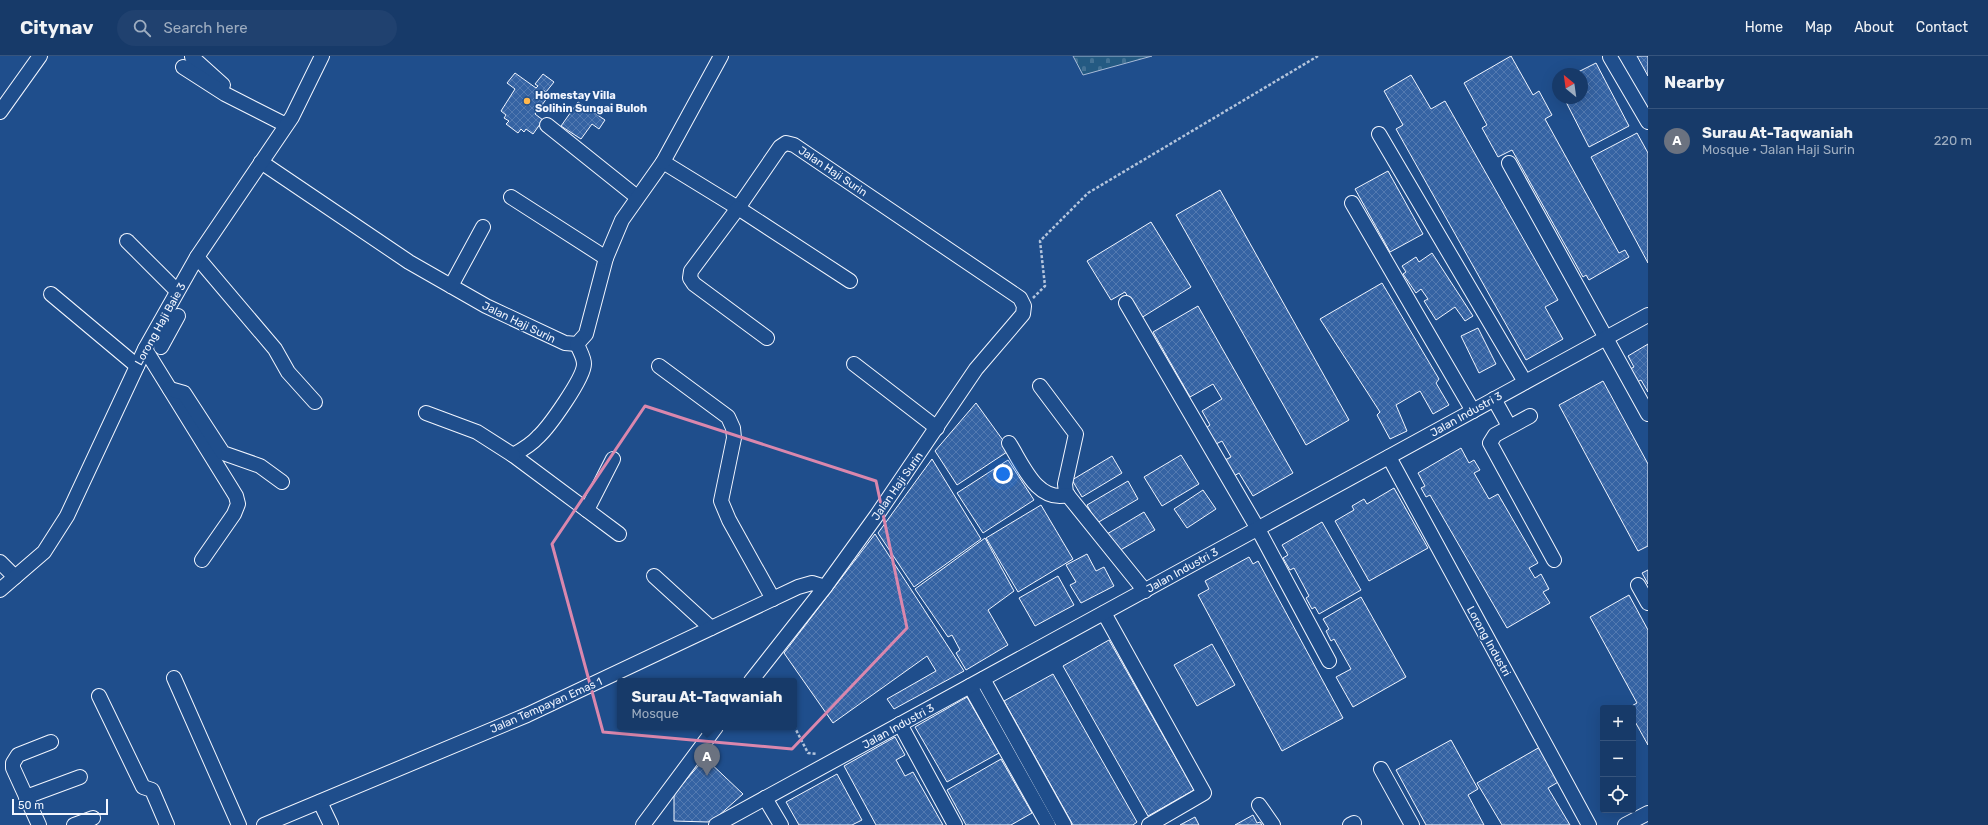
<!DOCTYPE html>
<html lang="en">
<head>
<meta charset="utf-8">
<style>
  :root { --surface:#173a69; --page:#20416f; --text:#f1f3f6; --muted:#9eadc0; --line:#36547d; --accent:#8abfa5 }
  body { margin:0; font-family:Rubik,sans-serif; background:var(--page); color:var(--text) }
  .controls { position:absolute; right:12px; bottom:12px; display:grid; overflow:hidden; border-radius:4px; box-shadow:0 4px 16px #0002 }
  .controls button { width:36px; height:36px; display:grid; place-items:center; padding:0; border:0; border-bottom:1px solid var(--line); background:var(--surface); color:var(--text); font:20px sans-serif }
  .compass { position:absolute; left:1552px; top:12px; width:36px; height:36px; border-radius:50%; background:var(--surface); box-shadow:0 4px 16px #0002; rotate:331deg }
  .scale { position:absolute; left:12px; bottom:10px; width:96px; box-sizing:border-box; padding-left:4px; border:2px solid #f2f6ff; border-top:0; font-size:11px; line-height:14px; white-space:nowrap; color:#f2f6ff; -webkit-text-stroke:3px #1f4e8c; paint-order:stroke }
  .you { position:absolute; left:1003px; top:418px; width:14px; height:14px; margin:-10px; border:3px solid #fff; border-radius:50%; background:#1a73e8; box-shadow:0 0 0 6px #1a73e833 }
  .badge { display:grid; place-items:center; width:26px; height:26px; border-radius:50%; background:var(--accent); color:#fff; font-size:13px; font-weight:700 }
  .pin { position:absolute; translate:-50% -33px; filter:drop-shadow(0 1px 2px #0008) }
  .pin::after { content:''; position:absolute; top:21px; width:14px; height:12px; background:inherit; clip-path:polygon(0 0,100% 0,50% 100%) }
  .popup { position:absolute; left:617px; top:622px; width:180px; height:52px; box-sizing:border-box; display:grid; place-content:center; border-radius:4px; background:var(--surface); filter:drop-shadow(0 1px 3px #0005); font-size:13px; white-space:nowrap; color:var(--muted) }
  .popup b { font-size:15px; color:var(--text) }
  .popup::after { content:''; position:absolute; left:50%; top:100%; margin-left:-8px; border:8px solid transparent; border-top-color:var(--surface) }
  .list { margin:0; padding:0; list-style:none }
  h2 { display:flex; justify-content:space-between; align-items:center; height:52px; margin:0; padding:0 16px; font-size:17px }
  h2 small { font-size:13px; font-weight:400; color:var(--muted) }
  .list li { display:grid; grid-template-columns:26px 1fr auto; gap:12px; align-items:center; box-sizing:border-box; height:64px; padding:0 16px; border-top:1px solid var(--line) }
  .list b { display:block; font-size:15px; white-space:nowrap }
  .list p { margin:0; font-size:13px; white-space:nowrap; color:var(--muted) }
  .list em { font-size:13px; font-style:normal; color:var(--muted) }
  .icon { flex:none; width:22px; height:22px; fill:none; stroke:currentColor; stroke-width:2; stroke-linecap:round; stroke-linejoin:round }
  .map { position:relative; flex:none; width:1648px; height:769px; overflow:hidden }
  header { display:flex; align-items:center; gap:24px; box-sizing:border-box; height:56px; padding:0 20px; background:var(--surface); border-bottom:1px solid var(--line) }
  header strong { font-size:19px }
  nav { display:flex; gap:22px; margin-inline-start:auto; font-size:14px }
  .search { width:280px; height:36px; background:var(--page); display:flex; align-items:center; gap:10px; box-sizing:border-box; padding:0 14px; border-radius:22px; color:var(--muted); font-size:15px }
  main { display:flex }
  aside { flex:1; background:var(--surface) }
  .map>svg:first-child { display:block }
</style>
</head>
<body>
<header>
<strong>Citynav</strong>
<div class="search"><svg class="icon" aria-label="search" viewBox="0 0 24 24"><circle cx="10" cy="10" r="6"/><path d="M15 15l6 6"/></svg>Search here</div>
<nav><a>Home</a><a>Map</a><a>About</a><a>Contact</a></nav>
</header>
<main>
<div class="map">
<svg width="1648" height="769" viewBox="0 0 1648 769">
  <defs>
    <pattern id="cemetery-stones" width="16" height="16" patternUnits="userSpaceOnUse"><rect width="16" height="16" fill="#245a82"/><path d="M2 7V4a2 2 0 0 1 4 0v3zM10 15v-3a2 2 0 0 1 4 0v3z" fill="#447295"/></pattern>
    <pattern id="building-cross-hatch" width="8" height="8" patternUnits="userSpaceOnUse"><rect width="8" height="8" fill="#3563a3"/><path d="M0 0l8 8M0 8l8-8" fill="none" stroke="#537ab1"/></pattern>
  </defs>
  <rect width="100%" height="100%" fill="#1f4e8c"/>
  <path fill="url(#cemetery-stones)" stroke="#a8bbd7" d="M1073 0H1152L1083 19Z"/>
  <g fill="url(#building-cross-hatch)" stroke="#f2f6ff">
    <path d="M1511 0 1533 39 1539 35 1552 59 1545 63 1619 197 1625 194 1629 201 1589 224 1586 219 1583 221 1512 94 1498 101 1482 72 1487 69 1464 27Z"/>
    <path d="M1637 0H1648V20Z"/>
    <path d="M1596 7 1629 70 1589 91 1564 42H1582V18H1574Z"/>
    <path d="M515 17 536 32 538 30 535 28 543 18 554 26 546 36 543 34 542 36 548 41 535 58 543 64 533 78 526 73 524 76 521 73 518 77 506 68 509 65 504 62 506 59 501 55 515 33 507 27Z"/>
    <path d="M1411 19 1431 53 1445 45 1558 244 1545 251 1563 283 1526 304 1396 73 1403 69 1384 35Z"/>
    <path d="M578 46 605 64 599 73 592 68 581 83 561 70Z"/>
    <path d="M1637 77 1648 97V207L1591 101Z"/>
    <path d="M1388 115 1423 178 1390 196 1355 133Z"/>
    <path d="M1220 134 1349 364 1306 389 1176 159Z"/>
    <path d="M1151 166 1191 231 1141 262 1125 236 1111 244 1087 205Z"/>
    <path d="M1432 197 1473 260 1465 265 1455 251 1436 264 1424 245 1428 243 1421 233 1416 237 1403 218 1406 216 1402 210 1416 201 1419 206Z"/>
    <path d="M1382 227 1439 323 1436 327 1449 349 1433 358 1420 335 1396 349 1407 375 1390 383 1377 359 1380 356 1320 263Z"/>
    <path d="M1198 250 1293 417 1253 440 1239 417 1234 420 1225 404 1231 401 1222 385 1216 388 1206 372 1210 369 1202 355 1222 343 1213 328 1190 341 1153 276Z"/>
    <path d="M1478 272 1496 308 1479 317 1461 280Z"/>
    <path d="M1648 288V336L1641 324 1637 326 1630 313 1634 311 1628 300Z"/>
    <path d="M1603 325 1648 408V490L1638 495 1559 349Z"/>
    <path d="M976 347 1010 394 957 429 935 395Z"/>
    <path d="M1461 392 1469 407 1474 404 1480 414 1474 417 1489 443 1498 438 1538 507 1529 512 1535 522 1541 518 1549 533 1543 536 1550 547 1507 572 1430 439 1426 441 1421 432 1425 430 1418 417Z"/>
    <path d="M1181 399 1199 428 1162 450 1144 421Z"/>
    <path d="M1112 400 1122 417 1082 441 1072 424Z"/>
    <path d="M932 403 981 483 914 531 878 477Z"/>
    <path d="M1008 404 1034 444 983 477 957 437Z"/>
    <path d="M1128 425 1138 443 1097 467 1087 449Z"/>
    <path d="M1394 432 1428 492 1369 525 1335 465 1354 454 1352 450 1364 443 1367 448Z"/>
    <path d="M1203 434 1216 453 1187 472 1174 453Z"/>
    <path d="M1041 449 1073 503 1018 536 986 482Z"/>
    <path d="M1144 456 1155 474 1117 496 1107 478Z"/>
    <path d="M1322 466 1361 534 1319 558 1315 551 1312 553 1306 542 1309 540 1294 512 1290 514 1283 502 1288 499 1282 489Z"/>
    <path d="M875 478 964 615 894 653 887 643 936 615 927 600 833 667 784 597Z"/>
    <path d="M985 482 1014 535 988 554 1008 589 966 614 956 597 960 594 952 579 948 581 915 533Z"/>
    <path d="M1087 498 1096 515 1104 511 1114 530 1081 547 1070 529 1076 526 1066 509Z"/>
    <path d="M1249 501 1253 508 1258 505 1343 662 1282 695 1198 539 1209 533 1205 525Z"/>
    <path d="M1648 514V528L1642 517Z"/>
    <path d="M1058 520 1074 549 1035 570 1019 542Z"/>
    <path d="M1629 539 1648 574V689L1633 662V652H1628L1637 647 1590 561Z"/>
    <path d="M1361 541 1406 621 1353 651 1336 621 1351 613 1334 583 1331 585 1326 575 1329 573 1323 563Z"/>
    <path d="M1109 584 1194 734 1148 760 1063 610Z"/>
    <path d="M1212 588 1235 629 1197 650 1174 609Z"/>
    <path d="M1053 618 1137 766 1133 769H1073L1004 645Z"/>
    <path d="M967 641 999 697 947 726 915 671Z"/>
    <path d="M895 681 905 699 896 704 905 720 913 716 943 769H876L844 710Z"/>
    <path d="M1451 684 1478 733 1468 739 1484 769H1426L1396 714Z"/>
    <path d="M1540 691 1560 725 1548 732 1570 769H1502L1477 727Z"/>
    <path d="M705 702 743 738 717 761 708 766 674 765V738Z"/>
    <path d="M1001 703 1032 757 1011 769H966L947 734Z"/>
    <path d="M837 718 862 764 852 769H799L786 746Z"/>
    <path d="M1253 759 1257 767 1260 766 1262 769H1235Z"/>
    <path d="M1195 761 1199 769H1180Z"/>
  </g>
  <g fill="none" stroke-linecap="round" stroke-linejoin="round">
    <defs>
      <g id="minor">
        <path d="M192 1 223 29"/>
        <path d="M1610 1 1648 66"/>
        <path d="M183 11 225 38 286 69"/>
        <path d="M0 56 40 0"/>
        <path d="M547 69 637 141"/>
        <path d="M1379 78 1525 326"/>
        <path d="M261 106 409 206 486 250 565 287 577 288 586 278 606 202 622 164 663 106 738 152 780 91 786 87 794 89 1020 242 1024 250 1023 258 976 313 877 459 825 531 751 625"/>
        <path d="M663 106 721 0"/>
        <path d="M1509 107 1648 358"/>
        <path d="M511 141 606 202"/>
        <path d="M1352 147 1473 355"/>
        <path d="M127 185 177 235"/>
        <path d="M197 201 275 293 288 316 315 346"/>
        <path d="M451 230 483 171"/>
        <path d="M51 238 137 310"/>
        <path d="M1126 247 1258 473 1329 605"/>
        <path d="M767 282 694 228 690 222 691 215 738 152 850 225"/>
        <path d="M577 288C579 294 584 301 584 308 584 322 549 371 538 381 531 389 522 394 513 399L619 478"/>
        <path d="M161 291 178 260"/>
        <path d="M145 293 236 440 238 448 234 458 202 504"/>
        <path d="M854 308 937 372"/>
        <path d="M659 310 728 361 733 372 734 382 721 445 729 464 773 543"/>
        <path d="M1040 330 1076 378 1065 428 1066 437 1145 535"/>
        <path d="M170 333 184 337 223 397 260 410 282 426"/>
        <path d="M1494 343 1509 370"/>
        <path d="M426 357 477 376 513 399"/>
        <path d="M1530 360 1495 379 1490 387 1554 504"/>
        <path d="M1009 387C1023 409 1037 447 1068 439"/>
        <path d="M1389 401 1589 769"/>
        <path d="M587 454 613 403"/>
        <path d="M0 506 15 521"/>
        <path d="M654 520 711 572"/>
        <path d="M1638 529 1648 547"/>
        <path d="M0 534 44 496 67 460 145 293 197 201 292 61 322 0"/>
        <path d="M1104 557 1204 737 1149 769"/>
        <path d="M174 622 239 769"/>
        <path d="M983 623 1064 769"/>
        <path d="M970 630 1048 769"/>
        <path d="M99 640 143 731 152 734 167 769"/>
        <path d="M900 668 955 769"/>
        <path d="M1381 713 1412 769"/>
        <path d="M26 741 80 721"/>
        <path d="M765 742 781 769"/>
        <path d="M320 746 331 769"/>
        <path d="M1259 749 1273 769"/>
        <path d="M39 769 13 712V707L18 699 51 686"/>
        <path d="M74 769 93 762"/>
        <path d="M264 769 527 659 798 531 812 527 825 531"/>
        <path d="M643 769 716 671"/>
        <path d="M716 769 1648 259"/>
        <path d="M1350 769 1354 767"/>
        <path d="M1625 769 1648 757"/>
      </g>
    </defs>
    <use href="#minor" stroke="#f2f6ff" stroke-width="16"/>
    <g stroke="#b3c4dc" stroke-width="2.5" stroke-dasharray="3 2" stroke-linecap="butt">
      <path d="M1033 242 1045 230 1040 185 1088 137 1318 0"/>
      <path d="M794 670 808 697 817 698"/>
    </g>
    <use href="#minor" stroke="#1f4e8c" stroke-width="14"/>
  </g>
  <path fill="none" stroke="#da87ad" stroke-width="3" stroke-linejoin="round" d="M645 350 876 425 907 572 792 693 603 676 552 488Z"/>
  <circle fill="#ffb74d" stroke="#1f4e8c" stroke-width="1.5" cx="527" cy="45" r="4"/>
  <g text-anchor="middle" stroke-width="3" stroke-linejoin="round" paint-order="stroke">
    <g font-size="11" font-weight="bold" fill="#f2f6ff" stroke="#1f4e8c" text-anchor="start">
      <text x="535" y="43">Homestay Villa<tspan x="535" dy="13">Solihin Sungai Buloh</tspan></text>
    </g>
    <g font-size="11" fill="#f2f6ff" stroke="#1f4e8c">
      <text transform="translate(833 115) rotate(34)" y="4">Jalan Haji Surin</text>
      <text transform="translate(519 266) rotate(26)" y="4">Jalan Haji Surin</text>
      <text transform="translate(160 268) rotate(-61)" y="4">Lorong Haji Baie 3</text>
      <text transform="translate(1466 358) rotate(-29)" y="4">Jalan Industri 3</text>
      <text transform="translate(897 430) rotate(-55)" y="4">Jalan Haji Surin</text>
      <text transform="translate(1182 514) rotate(-29)" y="4">Jalan Industri 3</text>
      <text transform="translate(1489 585) rotate(61)" y="4">Lorong Industri</text>
      <text transform="translate(546 649) rotate(-24)" y="4">Jalan Tempayan Emas 1</text>
      <text transform="translate(898 670) rotate(-29)" y="4">Jalan Industri 3</text>
    </g>
  </g>
</svg>
<div class="controls">
<button>+</button>
<button>−</button>
<button><svg class="icon" aria-label="locate" viewBox="0 0 24 24"><circle cx="12" cy="12" r="6"/><path d="M12 2v4M12 18v4M2 12h4M18 12h4"/></svg></button>
</div>
<svg class="compass" viewBox="-18 -18 36 36"><path d="M0-13l5 13h-10z" fill="#e53935"/><path d="M0 13l5-13h-10z" fill="#9eadc0"/></svg>
<div class="scale">50 m</div>
<div class="you"></div>
<div class="pin badge" style="left:707px;top:720px;background:#6b7280">A</div>
<div class="popup"><b>Surau At-Taqwaniah</b>Mosque</div>
</div>
<aside>
<h2>Nearby<small></small></h2>
<ul class="list">
<li><span class="badge" style="background:#6b7280">A</span><div><b>Surau At-Taqwaniah</b><p>Mosque · Jalan Haji Surin</p></div><em>220 m</em></li>
</ul>
</aside>
</main>
</body>
</html>
